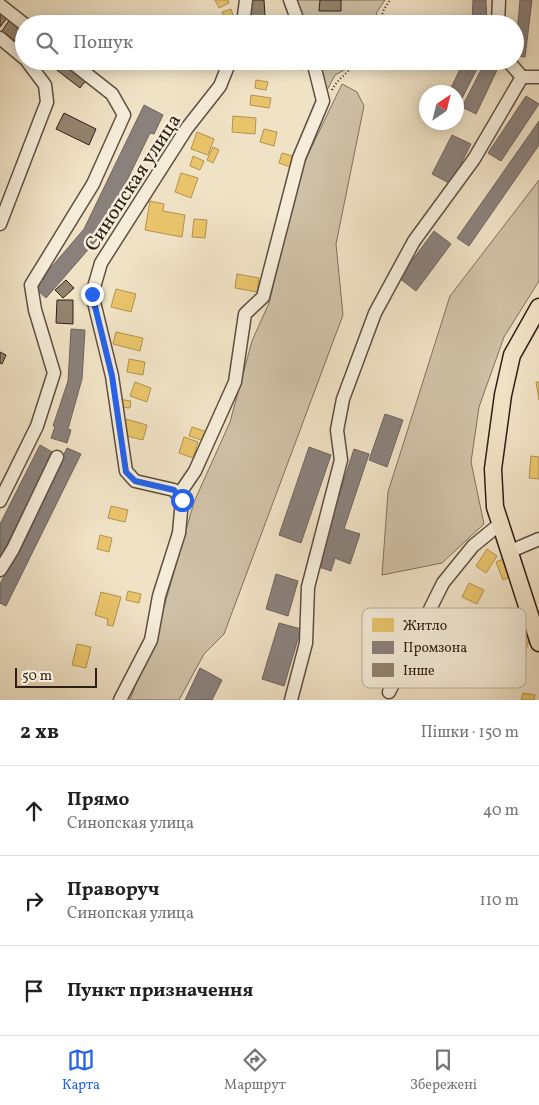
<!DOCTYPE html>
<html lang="uk">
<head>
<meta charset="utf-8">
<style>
  :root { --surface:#fff; --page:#f6f6f6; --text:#202124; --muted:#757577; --line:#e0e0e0; --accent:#2563eb }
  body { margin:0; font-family:Vollkorn,serif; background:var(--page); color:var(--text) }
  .compass { position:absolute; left:419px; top:85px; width:45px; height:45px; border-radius:50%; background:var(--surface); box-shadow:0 2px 12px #0003; rotate:35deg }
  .scale { position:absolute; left:15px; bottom:12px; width:82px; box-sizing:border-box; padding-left:5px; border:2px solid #2f1e14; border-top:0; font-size:14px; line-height:18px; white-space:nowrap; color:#2f1e14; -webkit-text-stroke:4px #f5ecd9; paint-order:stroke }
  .stop { position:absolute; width:15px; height:15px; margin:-11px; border:4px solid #2563eb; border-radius:50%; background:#fff }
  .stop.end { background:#2563eb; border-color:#fff; box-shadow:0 1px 5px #0008 }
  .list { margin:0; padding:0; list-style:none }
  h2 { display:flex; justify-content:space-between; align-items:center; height:65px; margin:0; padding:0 20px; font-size:21px }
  h2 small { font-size:16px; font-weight:400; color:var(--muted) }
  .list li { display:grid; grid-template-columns:32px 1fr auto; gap:15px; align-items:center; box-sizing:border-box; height:90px; padding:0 20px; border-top:1px solid var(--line) }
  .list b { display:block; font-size:19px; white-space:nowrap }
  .list p { margin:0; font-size:16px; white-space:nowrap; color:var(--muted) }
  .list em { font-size:16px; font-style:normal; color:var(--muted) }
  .icon { flex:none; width:28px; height:28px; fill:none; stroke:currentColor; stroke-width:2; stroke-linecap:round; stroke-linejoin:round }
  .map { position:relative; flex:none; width:539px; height:700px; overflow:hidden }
  .search { position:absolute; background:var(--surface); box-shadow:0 2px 12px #0003; left:15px; right:15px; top:15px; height:55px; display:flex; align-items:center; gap:12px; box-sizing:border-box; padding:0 18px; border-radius:28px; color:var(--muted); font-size:19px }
  .sheet { height:335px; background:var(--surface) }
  nav { display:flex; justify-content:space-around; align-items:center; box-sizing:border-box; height:70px; border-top:1px solid var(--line); background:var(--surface); font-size:14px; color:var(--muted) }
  nav a { display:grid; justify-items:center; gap:2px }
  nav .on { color:var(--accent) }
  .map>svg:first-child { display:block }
</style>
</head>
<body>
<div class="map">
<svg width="539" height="700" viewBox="0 0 539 700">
  <rect width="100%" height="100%" fill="#f0e2c5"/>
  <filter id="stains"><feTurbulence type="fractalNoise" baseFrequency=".004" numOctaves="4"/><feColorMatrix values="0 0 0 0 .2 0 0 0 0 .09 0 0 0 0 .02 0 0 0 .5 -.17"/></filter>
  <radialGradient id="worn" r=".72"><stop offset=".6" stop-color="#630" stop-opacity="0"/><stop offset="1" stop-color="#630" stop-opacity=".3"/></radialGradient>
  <g fill="#cfc1a7" stroke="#7f705e">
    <path d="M294 0H385L377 12 374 24H303Z"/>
    <path d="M317 61H352L348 68 335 75 325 94Z"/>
    <path d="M342 84 357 92 364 106 336 244 343 315 224 634 204 654 179 700H130L164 607 194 502 230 422 252 341 269 303 302 167Z"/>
    <path d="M539 180V281L504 337 479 407 471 462 484 524 442 563 382 575 388 492 450 296Z"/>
  </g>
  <g fill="#e9c46a" stroke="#b19250">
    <path d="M215 0H228L229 3 219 8Z"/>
    <path d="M231 9 236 24H226L222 12Z"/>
    <path d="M248 61H263L262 65Z"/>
    <path d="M287 61H306L303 70 286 66Z"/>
    <path d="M256 80 268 82 266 90 255 88Z"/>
    <path d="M251 95 271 98 269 108 250 105Z"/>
    <path d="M233 116 256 118 255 134 232 132Z"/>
    <path d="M264 129 277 132 274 146 260 142Z"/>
    <path d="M197 132 214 139 208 155 191 149Z"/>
    <path d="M213 147 219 150 213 163 207 160Z"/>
    <path d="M282 153 296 157 293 168 279 163Z"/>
    <path d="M193 156 204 161 200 170 190 166Z"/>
    <path d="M181 173 198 178 191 198 175 192Z"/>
    <path d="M150 201 164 204 163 211 185 215 182 237 145 230Z"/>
    <path d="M194 219 207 220 205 238 192 237Z"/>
    <path d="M237 274 259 278 257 292 235 288Z"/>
    <path d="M116 289 136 294 131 312 111 307Z"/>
    <path d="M116 332 143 338 140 351 113 344Z"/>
    <path d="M129 359 145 362 143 375 127 372Z"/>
    <path d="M135 382 151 388 147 402 130 396Z"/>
    <path d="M536 382H539V400Z"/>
    <path d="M118 399 131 401 130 408 117 407Z"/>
    <path d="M126 419 147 425 143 440 122 435Z"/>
    <path d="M192 427 210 433 207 442 189 436Z"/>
    <path d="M184 437 198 442 193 458 179 453Z"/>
    <path d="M531 456 539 457V479L529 478Z"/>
    <path d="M111 506 128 510 125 522 108 518Z"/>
    <path d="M100 535 112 538 109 552 97 549Z"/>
    <path d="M487 549 497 556 486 573 476 566Z"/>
    <path d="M503 559 510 577 503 580 496 562Z"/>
    <path d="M469 583 484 590 477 604 462 597Z"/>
    <path d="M128 591 141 594 139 603 126 600Z"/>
    <path d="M101 592 121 597 113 626 107 625 108 619 95 615Z"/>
    <path d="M512 632 530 638 524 655 506 649Z"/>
    <path d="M77 644 91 647 86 668 72 665Z"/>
    <path d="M523 693 535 695 534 700H521Z"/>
  </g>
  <g fill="#8a817c" stroke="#6f635d">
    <path d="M473 0H486L487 24H472Z"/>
    <path d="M520 0H532L525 57 515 55Z"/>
    <path d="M464 61H481L456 110V92H449Z"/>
    <path d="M485 62 498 68 476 114 462 107Z"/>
    <path d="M526 96 539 104 501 161 488 153Z"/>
    <path d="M144 105 163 115 154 134 150 133 100 236 46 298 36 289 44 280 42 278 84 229Z"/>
    <path d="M539 121V145L469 246 457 238Z"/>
    <path d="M452 135 471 144 451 184 432 174Z"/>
    <path d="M434 231 451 244 416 291 399 278Z"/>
    <path d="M71 329 85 330 82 379 68 429 71 430 67 443 51 438 55 427 53 426 68 381Z"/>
    <path d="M385 414 403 420 387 467 369 460Z"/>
    <path d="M40 445 54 453 0 558V524Z"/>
    <path d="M309 447 331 455 301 543 279 535Z"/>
    <path d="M67 448 81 454 6 606 0 603V584Z"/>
    <path d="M354 449 369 454 344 529 360 534 350 564 335 558 331 571 316 566Z"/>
    <path d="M276 574 298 581 288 616 266 609Z"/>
    <path d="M279 623 301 629 284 686 262 679Z"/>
    <path d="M200 668 222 680 212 700H185Z"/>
  </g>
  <g fill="#938470" stroke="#2f1e14">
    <path d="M248 0H264L265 16 249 17Z"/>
    <path d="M320 0H341V11H319Z"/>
    <path d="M0 12 7 18 0 27Z"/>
    <path d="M10 19 24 30V37L19 44 2 31Z"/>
    <path d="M51 61H64L87 79 80 88 49 64Z"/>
    <path d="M64 113 96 129 89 145 56 129Z"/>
    <path d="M66 280 74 288 63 298 55 290Z"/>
    <path d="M57 300H73V324L56 323Z"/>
    <path d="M0 352 6 355 2 364 0 363Z"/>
  </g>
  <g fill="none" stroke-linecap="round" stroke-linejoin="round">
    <defs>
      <g id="minor">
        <path d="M290 0 299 24"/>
        <path d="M0 5 24 24"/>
        <path d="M243 24 246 0"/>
        <path d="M498 24 499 0"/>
        <path d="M0 38 24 58"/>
        <path d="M522 77H539"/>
        <path d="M0 224 47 102 45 85 27 61"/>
        <path d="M178 496 195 471 235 382 245 314 263 297 299 158 323 101 313 61"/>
        <path d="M0 501 37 426 54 373 35 310 31 285 93 184 124 115 112 94 70 61"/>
        <path d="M511 551 539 539"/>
        <path d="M0 570 13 549 57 457"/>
        <path d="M389 692 443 583 473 546 501 523"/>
        <path d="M120 700 151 640 159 596 179 533 182 500 174 490 135 481 126 471 112 376 92 294 101 263 187 128 220 86 230 61"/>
        <path d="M291 700 306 643 308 587 341 460 337 430 343 399 375 313 414 241 474 159 522 77 508 61"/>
      </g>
      <path id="major" d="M539 307 512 355 503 395 493 469 495 507 539 643"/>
    </defs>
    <use href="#minor" stroke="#5f4f40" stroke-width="15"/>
    <use href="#major" stroke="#2f1e14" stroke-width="19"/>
    <g stroke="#2f1e14" stroke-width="2" stroke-dasharray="1 2.5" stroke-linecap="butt">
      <path d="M379 24 384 9 390 0"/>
      <path d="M332 90C338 78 349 73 356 61"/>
    </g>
    <use href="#minor" stroke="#f5ecd9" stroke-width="12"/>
    <use href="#major" stroke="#f0e2c5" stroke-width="16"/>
  </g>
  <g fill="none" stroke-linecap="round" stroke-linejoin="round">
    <path stroke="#2563eb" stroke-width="6" d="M92 294 112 376 126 472 135 481 174 490 182 500"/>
  </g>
  <g text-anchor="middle" stroke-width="5" stroke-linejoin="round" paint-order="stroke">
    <g font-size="20" fill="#2f1e14" stroke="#f5ecd9">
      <text transform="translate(132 182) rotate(-57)" y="7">Синопская улица</text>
    </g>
  </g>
  <rect x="362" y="608" width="164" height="80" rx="8" fill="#f5ecd9" stroke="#baae9e" stroke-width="1"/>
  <rect x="372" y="618" width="22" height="14" fill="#e9c46a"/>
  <rect x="372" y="641" width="22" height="13" fill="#8a817c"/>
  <rect x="372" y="663" width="22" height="14" fill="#938470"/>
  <g font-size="14" fill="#2f1e14">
    <text x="403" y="630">Житло</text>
    <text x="403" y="652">Промзона</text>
    <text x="403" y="675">Інше</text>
  </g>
  <rect width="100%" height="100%" filter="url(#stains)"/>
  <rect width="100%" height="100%" fill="url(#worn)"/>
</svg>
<svg class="compass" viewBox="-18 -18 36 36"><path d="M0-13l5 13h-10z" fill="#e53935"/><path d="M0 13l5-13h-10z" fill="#757577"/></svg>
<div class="scale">50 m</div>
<div class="stop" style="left:182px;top:500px"></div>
<div class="stop end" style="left:92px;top:294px"></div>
<div class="search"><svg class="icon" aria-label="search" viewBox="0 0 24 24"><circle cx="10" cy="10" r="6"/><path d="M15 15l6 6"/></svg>Пошук</div>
</div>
<section class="sheet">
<h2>2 хв<small>Пішки · 150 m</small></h2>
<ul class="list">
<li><svg class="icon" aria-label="ahead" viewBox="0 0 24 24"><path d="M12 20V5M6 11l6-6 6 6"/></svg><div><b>Прямо</b><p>Синопская улица</p></div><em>40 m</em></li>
<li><svg class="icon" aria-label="right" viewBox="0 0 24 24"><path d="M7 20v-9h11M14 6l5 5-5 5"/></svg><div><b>Праворуч</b><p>Синопская улица</p></div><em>110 m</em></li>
<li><svg class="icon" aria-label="arrive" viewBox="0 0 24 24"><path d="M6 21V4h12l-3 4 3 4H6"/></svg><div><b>Пункт призначення</b></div></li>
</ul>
</section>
<nav>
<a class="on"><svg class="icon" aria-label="map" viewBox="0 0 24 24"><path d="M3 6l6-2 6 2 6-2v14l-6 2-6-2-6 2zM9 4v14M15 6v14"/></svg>Карта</a>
<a><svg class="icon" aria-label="directions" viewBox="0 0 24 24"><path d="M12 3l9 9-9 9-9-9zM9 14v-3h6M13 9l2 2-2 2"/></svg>Маршрут</a>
<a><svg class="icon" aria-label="saved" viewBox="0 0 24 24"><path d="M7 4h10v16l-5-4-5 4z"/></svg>Збережені</a>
</nav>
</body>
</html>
